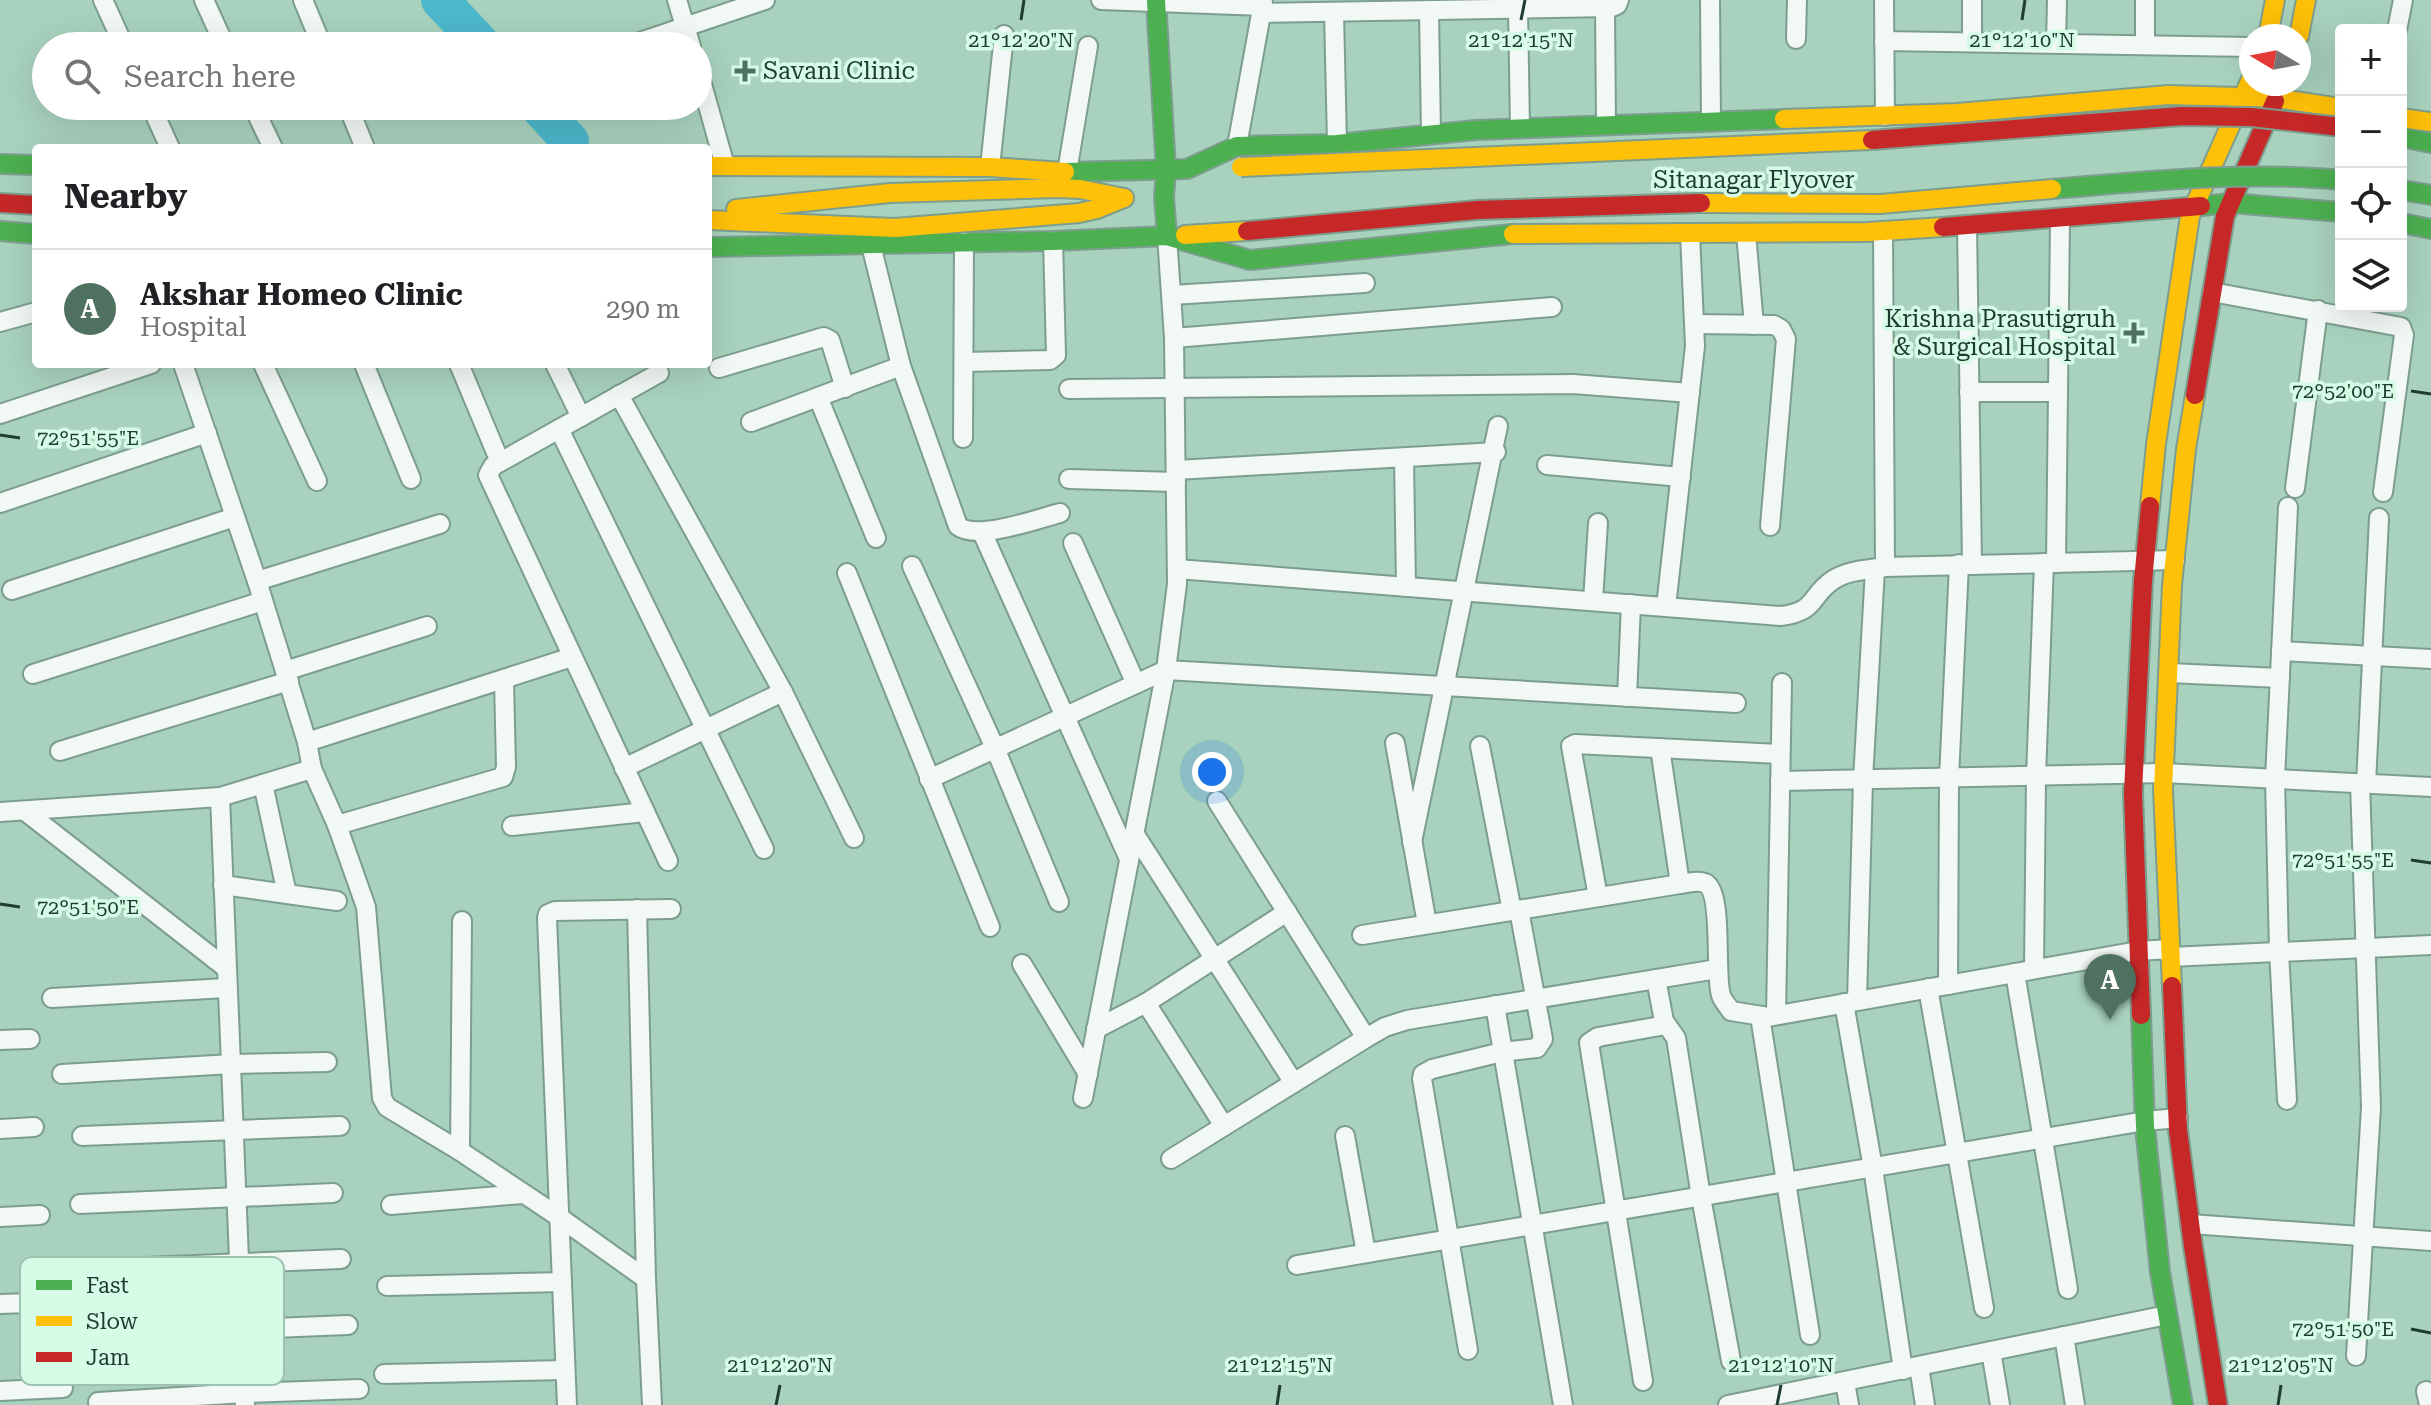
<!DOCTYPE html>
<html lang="en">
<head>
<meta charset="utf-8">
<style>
  :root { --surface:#fff; --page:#f6f6f6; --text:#202124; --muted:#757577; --line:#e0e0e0; --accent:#4e7160 }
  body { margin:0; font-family:"Roboto Serif",serif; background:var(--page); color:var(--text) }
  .controls { position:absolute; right:24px; top:24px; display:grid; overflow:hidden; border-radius:8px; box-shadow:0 8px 32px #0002 }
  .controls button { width:72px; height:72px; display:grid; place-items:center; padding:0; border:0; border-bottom:2px solid var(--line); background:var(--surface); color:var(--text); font:40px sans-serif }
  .compass { position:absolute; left:2239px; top:24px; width:72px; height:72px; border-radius:50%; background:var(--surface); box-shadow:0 8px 32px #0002; rotate:280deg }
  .you { position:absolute; left:1212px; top:772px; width:28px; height:28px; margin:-20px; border:6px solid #fff; border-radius:50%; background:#1a73e8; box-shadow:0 0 0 12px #1a73e833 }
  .badge { display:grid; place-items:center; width:52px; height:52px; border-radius:50%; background:var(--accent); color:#fff; font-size:26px; font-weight:700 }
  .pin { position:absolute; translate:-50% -66px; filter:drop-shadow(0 2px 4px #0008) }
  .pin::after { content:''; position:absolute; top:42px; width:28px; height:24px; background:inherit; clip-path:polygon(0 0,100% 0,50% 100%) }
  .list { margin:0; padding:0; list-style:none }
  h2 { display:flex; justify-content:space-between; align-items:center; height:104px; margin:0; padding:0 32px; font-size:34px }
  h2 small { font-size:26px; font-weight:400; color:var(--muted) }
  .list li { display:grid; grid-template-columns:52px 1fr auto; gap:24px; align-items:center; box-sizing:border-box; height:120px; padding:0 32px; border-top:2px solid var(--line) }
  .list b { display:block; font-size:30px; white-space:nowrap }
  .list p { margin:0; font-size:26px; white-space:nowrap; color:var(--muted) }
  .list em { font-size:26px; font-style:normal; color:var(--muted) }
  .icon { flex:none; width:44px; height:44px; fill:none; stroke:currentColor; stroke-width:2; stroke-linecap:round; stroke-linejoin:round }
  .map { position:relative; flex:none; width:2431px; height:1405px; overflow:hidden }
  .search { position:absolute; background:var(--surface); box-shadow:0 8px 32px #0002; left:32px; top:32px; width:680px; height:88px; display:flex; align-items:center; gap:20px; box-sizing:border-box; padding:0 28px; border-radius:44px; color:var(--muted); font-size:30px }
  .panel { position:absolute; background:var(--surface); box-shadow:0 8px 32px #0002; left:32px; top:144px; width:680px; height:224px; border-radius:8px }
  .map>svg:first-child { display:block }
</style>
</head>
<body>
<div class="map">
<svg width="2431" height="1405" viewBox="0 0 2431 1405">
  <rect width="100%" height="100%" fill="#a8d2bd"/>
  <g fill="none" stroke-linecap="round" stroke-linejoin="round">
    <g stroke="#4db7cb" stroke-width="38">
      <path d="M440 0 483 46"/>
      <path d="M538 106 570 141"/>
    </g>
    <defs>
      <g id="street">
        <path d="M103 0 124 46"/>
        <path d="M204 0 225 46"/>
        <path d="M303 0 322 46"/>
        <path d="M677 0 691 46"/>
        <path d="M1101 0 1263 6"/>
        <path d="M1710 0 1711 121"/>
        <path d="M1884 0 1885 116"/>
        <path d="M1972 0V42"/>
        <path d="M1605 7 1606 125"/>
        <path d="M1518 9 1520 128"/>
        <path d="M1429 10 1431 134"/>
        <path d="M1334 12 1337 144"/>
        <path d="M1262 13 1612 7 1617 5 1619 0"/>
        <path d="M2397 30 2403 0"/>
        <path d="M1796 39 1797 0"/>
        <path d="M1884 41 2251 47"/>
        <path d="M2056 43 2057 0"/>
        <path d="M2145 45V0"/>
        <path d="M628 46 765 0"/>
        <path d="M698 70 725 166"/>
        <path d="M151 106 170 148"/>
        <path d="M253 106 273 148"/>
        <path d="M348 106 365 148"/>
        <path d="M1237 146 1263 3"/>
        <path d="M990 167 1004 35"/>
        <path d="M1067 172 1088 46"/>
        <path d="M1967 225 1972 564"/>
        <path d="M1883 231 1885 567"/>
        <path d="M1746 233 1754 325"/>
        <path d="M871 245 901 366 958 526C977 541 1037 519 1060 513"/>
        <path d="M2212 292 2401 327 2404 335 2383 492"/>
        <path d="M1172 295 1365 283"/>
        <path d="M0 322 36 312"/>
        <path d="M1695 324 1774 325 1781 329 1786 339 1770 526"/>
        <path d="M1174 338 1552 307"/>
        <path d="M964 362 1050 360 1056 355 1053 241"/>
        <path d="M263 364 317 481"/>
        <path d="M364 364 411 479"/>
        <path d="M459 364 500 462"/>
        <path d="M555 364 581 417"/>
        <path d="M719 368 824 337 830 340 845 388"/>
        <path d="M659 373 493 466 488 475 668 861"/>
        <path d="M1069 389 1573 384 1690 393"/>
        <path d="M1969 392H2058"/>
        <path d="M619 395 783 692 854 838"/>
        <path d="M818 397 876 538"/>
        <path d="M0 414 151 364"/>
        <path d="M751 422 901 366"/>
        <path d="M559 429 764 849"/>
        <path d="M963 438 964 242"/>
        <path d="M1404 458 1406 587"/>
        <path d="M1547 465 1681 477"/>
        <path d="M1176 470 1496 452"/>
        <path d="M1069 479 1176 482"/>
        <path d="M2295 488 2318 310"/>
        <path d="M0 503 207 433"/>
        <path d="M982 532 1129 859"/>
        <path d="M1073 543 1136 684"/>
        <path d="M2056 563 2060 219"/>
        <path d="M912 566 995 748 1059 902"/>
        <path d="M1177 569 1781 616C1818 611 1809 596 1833 580 1848 570 1867 570 1885 567L2175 560"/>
        <path d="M847 573 990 927"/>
        <path d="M257 581 440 524"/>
        <path d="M12 590 235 517"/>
        <path d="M1593 601 1598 523"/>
        <path d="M1666 607 1695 346 1690 234"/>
        <path d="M2281 651 2431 659"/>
        <path d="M285 671 427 626"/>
        <path d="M2169 673 2280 678"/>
        <path d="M33 674 263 601"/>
        <path d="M1627 697 1631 604"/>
        <path d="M307 742 572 657"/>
        <path d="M1395 743 1427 924"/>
        <path d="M1480 746 1512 911"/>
        <path d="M1660 748 1680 884"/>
        <path d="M60 751 289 681"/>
        <path d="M624 768 783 692"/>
        <path d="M312 769 337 825 366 907 382 1098 387 1107 460 1151 559 1217 646 1279"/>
        <path d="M929 779 1166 670 1736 703"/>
        <path d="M1780 781 2164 773 2431 787"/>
        <path d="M263 784 287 894"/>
        <path d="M2366 784 2379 518"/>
        <path d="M220 797 245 1405"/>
        <path d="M1217 801 1366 1038"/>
        <path d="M25 811 226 968"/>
        <path d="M0 812 220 797 312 769 307 742 257 581 183 364"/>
        <path d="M337 825 503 777 506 767 504 680"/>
        <path d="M512 826 645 812"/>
        <path d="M1134 833 1294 1083"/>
        <path d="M1412 842 1498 426"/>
        <path d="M223 885 337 901"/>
        <path d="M1598 897 1571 746 1575 744 1780 754"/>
        <path d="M637 909 646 1279 652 1405"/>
        <path d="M1362 935 1680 884C1688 883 1698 880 1705 883 1724 892 1714 973 1721 995 1722 1000 1728 1006 1731 1011L1768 1017 2138 951 2170 949"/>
        <path d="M2170 957 2431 945"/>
        <path d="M1022 964 1088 1074"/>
        <path d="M2034 969 2036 776 2044 563"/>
        <path d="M2015 973 2068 1289"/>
        <path d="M1656 979 1664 1021 1676 1038 1701 1197 1731 1361"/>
        <path d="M1948 985 1949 778 1959 564"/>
        <path d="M1928 988 1984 1308"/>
        <path d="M52 998 226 988"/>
        <path d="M1857 1001 1863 780 1875 569"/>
        <path d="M1146 1003 1224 1126"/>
        <path d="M1844 1003 1873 1168 1903 1370"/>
        <path d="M1495 1005 1563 1405"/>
        <path d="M1776 1015 1782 683"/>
        <path d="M1760 1016 1810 1335"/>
        <path d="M1096 1029 1146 1003 1287 912"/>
        <path d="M0 1040 30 1039"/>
        <path d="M62 1074 232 1064 327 1062"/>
        <path d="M1083 1098 1166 670 1177 584 1174 338 1167 236"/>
        <path d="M2287 1100 2279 951 2275 779 2288 507"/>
        <path d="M0 1129 34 1127"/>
        <path d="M82 1136 340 1126"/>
        <path d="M1345 1136 1366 1253"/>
        <path d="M460 1151 462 921"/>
        <path d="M1171 1159 1366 1038 1385 1027 1407 1020 1717 969"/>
        <path d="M80 1204 333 1193"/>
        <path d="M391 1205 523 1194"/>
        <path d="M0 1217 40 1215"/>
        <path d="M2190 1224 2431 1241"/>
        <path d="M1297 1265 2145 1121 2178 1118"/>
        <path d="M71 1270 341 1259"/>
        <path d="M387 1286 562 1282"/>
        <path d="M0 1304 61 1302"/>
        <path d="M74 1336 348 1325"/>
        <path d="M2064 1336 2075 1405"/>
        <path d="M1468 1350 1422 1079 1423 1074 1432 1069 1502 1052 1537 1048 1543 1039 1519 910"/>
        <path d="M1991 1351 2000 1405"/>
        <path d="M2356 1356 2371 1107 2360 783"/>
        <path d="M1919 1366 1925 1405"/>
        <path d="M384 1374 565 1370"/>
        <path d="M1643 1381 1589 1043 1598 1037 1666 1025"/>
        <path d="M1845 1382 1849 1405"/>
        <path d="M0 1391 63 1388"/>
        <path d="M2426 1391 2429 1405"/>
        <path d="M98 1402 245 1393 359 1389"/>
        <path d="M567 1405 547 918 548 914 555 911 671 909"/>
        <path d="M1728 1405 2167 1315"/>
      </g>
      <g id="fast">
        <path d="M1156 0 1166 170 1164 197 1167 236"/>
        <path d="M2401 137 2431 143"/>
        <path d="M0 164 36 165"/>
        <path d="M1065 172 1187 169 1237 146 1337 144 1476 130 1784 119"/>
        <path d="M2401 190 2431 195"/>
        <path d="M2201 206 2231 203 2341 212"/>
        <path d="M2401 223 2431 229"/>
        <path d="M0 231 36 234"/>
        <path d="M708 247 1053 241 1167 236 1250 260 1513 234"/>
        <path d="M2141 1015 2145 1127 2160 1272 2183 1405"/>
      </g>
      <g id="slow">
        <path d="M2268 36 2275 0"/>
        <path d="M2299 36 2306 0"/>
        <path d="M2401 118 2431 122"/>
        <path d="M1784 119 1957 113 2168 95 2276 98 2341 108"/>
        <path d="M708 166 990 167 1065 172"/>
        <path d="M736 209 890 193 1058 188 1080 189 1124 198"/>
        <path d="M708 220 895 228 1079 213 1097 209 1124 198"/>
        <path d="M1513 234 1868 232 1943 227"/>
        <path d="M1185 235 1247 231"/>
        <path d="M2150 506 2156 444 2190 216 2251 79"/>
        <path d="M2172 986 2163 790 2172 585 2186 449 2195 395"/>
      </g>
      <g id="jam">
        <path d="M0 203 36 205"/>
        <path d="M1943 227 2201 206"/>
        <path d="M2195 395 2225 216 2275 101"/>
        <path d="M2172 986 2178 1130 2193 1246 2218 1405"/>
        <path d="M2141 1015 2133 793 2143 581 2150 506"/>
      </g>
    </defs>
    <use href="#street" stroke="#7d9e8e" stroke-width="22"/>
    <use href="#fast" stroke="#7d9e8e" stroke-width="22"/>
    <use href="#slow" stroke="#7d9e8e" stroke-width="22"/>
    <use href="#jam" stroke="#7d9e8e" stroke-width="22"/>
    <use href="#street" stroke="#f2f8f5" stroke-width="18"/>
    <use href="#fast" stroke="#4caf50" stroke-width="18"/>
    <use href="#slow" stroke="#ffc107" stroke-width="18"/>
    <use href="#jam" stroke="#c62828" stroke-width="18"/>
    <defs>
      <path id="fast-bridge" d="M2052 189C2148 181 2245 171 2341 180"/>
      <g id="slow-bridge">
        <path d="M1241 167 1872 140"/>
        <path d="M1701 203 1880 204 2052 189"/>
      </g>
      <g id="jam-bridge">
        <path d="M1872 140 2182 116 2251 117 2341 127"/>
        <path d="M1247 231 1477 210 1701 203"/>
      </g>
    </defs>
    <use href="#fast-bridge" stroke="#7d9e8e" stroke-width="22" stroke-linecap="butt"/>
    <use href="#slow-bridge" stroke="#7d9e8e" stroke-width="22" stroke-linecap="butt"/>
    <use href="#jam-bridge" stroke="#7d9e8e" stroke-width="22" stroke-linecap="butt"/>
    <use href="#fast-bridge" stroke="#4caf50" stroke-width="18"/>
    <use href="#slow-bridge" stroke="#ffc107" stroke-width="18"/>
    <use href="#jam-bridge" stroke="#c62828" stroke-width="18"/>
  </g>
  <path fill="none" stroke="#1e3d2e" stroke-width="3" d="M1021 20 1024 0M1521 20 1525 0M2022 20 2025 0M2411 391 2431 394M0 435 20 438M2411 860 2431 863M0 904 20 907M2411 1329 2431 1333M776 1405 780 1385M1277 1405 1280 1385M1777 1405 1781 1385M2278 1405 2281 1385"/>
  <g fill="#4e7160" stroke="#d6fbe7" stroke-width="3">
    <path d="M741 59h8v8h8v8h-8v8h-8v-8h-8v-8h8z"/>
    <path d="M2130 321h8v8h8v8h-8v8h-8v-8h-8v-8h8z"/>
  </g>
  <g text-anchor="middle" stroke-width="7" stroke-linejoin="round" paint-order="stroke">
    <g font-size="24" fill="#1e3d2e" stroke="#d6fbe7" text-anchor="start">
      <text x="763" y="79">Savani Clinic</text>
      <text x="2116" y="327" text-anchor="end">Krishna Prasutigruh<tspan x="2116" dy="28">&amp; Surgical Hospital</tspan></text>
    </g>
    <g font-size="24" fill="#1e3d2e" stroke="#d6fbe7">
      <text x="1754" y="188">Sitanagar Flyover</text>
    </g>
  </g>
  <rect x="20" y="1257" width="264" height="128" rx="12" fill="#d6fbe7" stroke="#9fc2b0" stroke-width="2"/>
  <rect x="36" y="1280" width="36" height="10" fill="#4caf50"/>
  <rect x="36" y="1316" width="36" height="10" fill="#ffc107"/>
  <rect x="36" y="1352" width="36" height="10" fill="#c62828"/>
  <g font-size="22" fill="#1e3d2e">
    <text x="86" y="1293">Fast</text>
    <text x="86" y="1329">Slow</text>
    <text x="86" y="1365">Jam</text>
  </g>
  <g font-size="20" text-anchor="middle" fill="#1e3d2e" stroke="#d6fbe7" stroke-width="7" stroke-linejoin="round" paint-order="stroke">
    <text x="1021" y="47">21°12'20"N</text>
    <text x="1521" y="47">21°12'15"N</text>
    <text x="2022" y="47">21°12'10"N</text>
    <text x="2343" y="398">72°52'00"E</text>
    <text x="88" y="445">72°51'55"E</text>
    <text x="2343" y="867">72°51'55"E</text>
    <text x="88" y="914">72°51'50"E</text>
    <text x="2343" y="1336">72°51'50"E</text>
    <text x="780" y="1372">21°12'20"N</text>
    <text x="1280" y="1372">21°12'15"N</text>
    <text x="1781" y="1372">21°12'10"N</text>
    <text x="2281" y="1372">21°12'05"N</text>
  </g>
</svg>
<div class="controls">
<button>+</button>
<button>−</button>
<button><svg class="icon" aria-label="locate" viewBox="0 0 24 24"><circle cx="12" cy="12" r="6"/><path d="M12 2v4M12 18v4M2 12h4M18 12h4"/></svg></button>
<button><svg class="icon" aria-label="layers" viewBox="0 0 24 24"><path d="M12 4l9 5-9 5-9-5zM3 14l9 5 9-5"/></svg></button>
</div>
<svg class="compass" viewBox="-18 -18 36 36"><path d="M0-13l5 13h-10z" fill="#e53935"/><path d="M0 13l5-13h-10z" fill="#757577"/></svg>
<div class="you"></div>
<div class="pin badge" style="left:2110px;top:1020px">A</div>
<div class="search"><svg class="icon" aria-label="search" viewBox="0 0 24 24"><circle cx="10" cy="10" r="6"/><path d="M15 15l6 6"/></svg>Search here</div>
<section class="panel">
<h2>Nearby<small></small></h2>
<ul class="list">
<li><span class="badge">A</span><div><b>Akshar Homeo Clinic</b><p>Hospital</p></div><em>290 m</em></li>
</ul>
</section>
</div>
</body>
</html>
